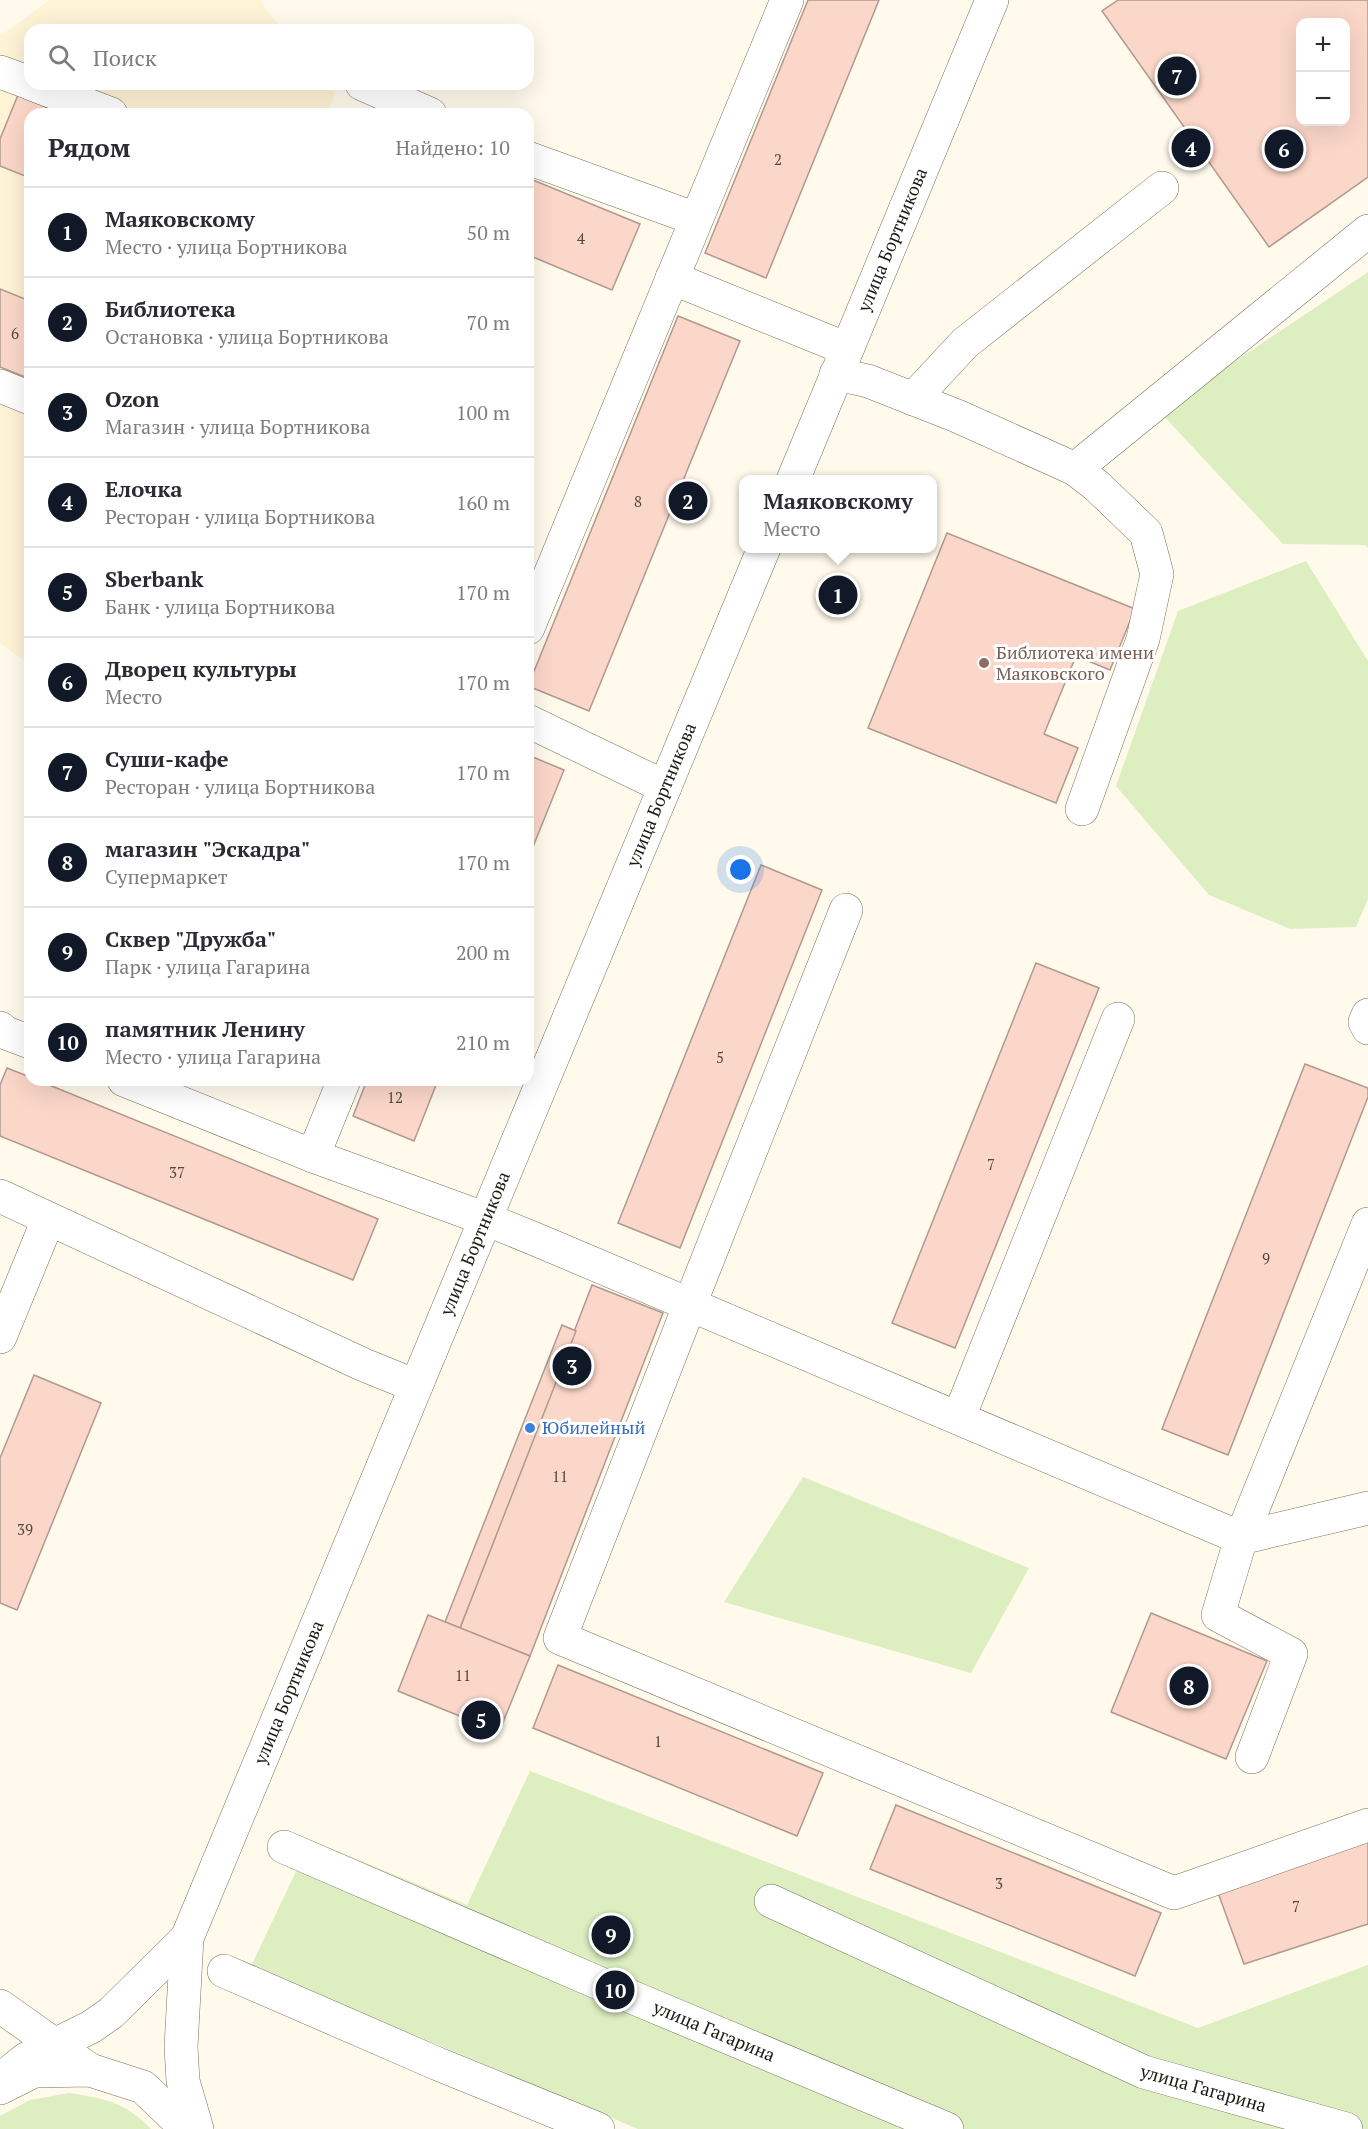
<!DOCTYPE html>
<html lang="ru">
<head>
<meta charset="utf-8">
<style>
  :root { --surface:#fff; --page:#f7f7f7; --text:#2b2b33; --muted:#7c7c81; --line:#e1e1e2; --accent:#111827 }
  body { margin:0; font-family:"PT Serif",serif; background:var(--page); color:var(--text) }
  .controls { position:absolute; right:18px; top:18px; display:grid; overflow:hidden; border-radius:12px; box-shadow:0 6px 24px #0002 }
  .controls button { width:54px; height:54px; display:grid; place-items:center; padding:0; border:0; border-bottom:2px solid var(--line); background:var(--surface); color:var(--text); font:30px sans-serif }
  .you { position:absolute; left:741px; top:870px; width:21px; height:21px; margin:-15px; border:4px solid #fff; border-radius:50%; background:#1a73e8; box-shadow:0 0 0 9px #1a73e833 }
  .badge { display:grid; place-items:center; width:39px; height:39px; border-radius:50%; background:var(--accent); color:#fff; font-size:20px; font-weight:700 }
  .pin { position:absolute; translate:-50% -50%; border:3px solid #fff; box-shadow:0 2px 6px #0006 }
  .popup { position:absolute; left:739px; top:475px; width:198px; height:78px; box-sizing:border-box; display:grid; place-content:center; border-radius:12px; background:var(--surface); filter:drop-shadow(0 2px 4px #0005); font-size:20px; white-space:nowrap; color:var(--muted) }
  .popup b { font-size:22px; color:var(--text) }
  .popup::after { content:''; position:absolute; left:50%; top:100%; margin-left:-12px; border:12px solid transparent; border-top-color:var(--surface) }
  .list { margin:0; padding:0; list-style:none }
  h2 { display:flex; justify-content:space-between; align-items:center; height:78px; margin:0; padding:0 24px; font-size:26px }
  h2 small { font-size:20px; font-weight:400; color:var(--muted) }
  .list li { display:grid; grid-template-columns:39px 1fr auto; gap:18px; align-items:center; box-sizing:border-box; height:90px; padding:0 24px; border-top:2px solid var(--line) }
  .list b { display:block; font-size:22px; white-space:nowrap }
  .list p { margin:0; font-size:20px; white-space:nowrap; color:var(--muted) }
  .list em { font-size:20px; font-style:normal; color:var(--muted) }
  .icon { flex:none; width:33px; height:33px; fill:none; stroke:currentColor; stroke-width:2; stroke-linecap:round; stroke-linejoin:round }
  .map { position:relative; flex:none; width:1368px; height:2129px; overflow:hidden }
  .search { position:absolute; background:var(--surface); box-shadow:0 6px 24px #0002; left:24px; top:24px; width:510px; height:66px; display:flex; align-items:center; gap:15px; box-sizing:border-box; padding:0 21px; border-radius:18px; color:var(--muted); font-size:22px }
  .panel { position:absolute; background:var(--surface); box-shadow:0 6px 24px #0002; left:24px; top:108px; width:510px; height:978px; border-radius:18px }
  .map>svg:first-child { display:block }
</style>
</head>
<body>
<div class="map">
<svg width="1368" height="2129" viewBox="0 0 1368 2129">
  <rect width="100%" height="100%" fill="#fffaec"/>
  <path fill="#fef3d5" d="M50 0H259L283 30H30V84H327L335 94 327 114H30V665L0 643V36Z"/>
  <g fill="#ddeec1">
    <path d="M1368 272V548L1365 545 1283 544 1160 412Z"/>
    <path d="M1306 561 1368 661V899L1356 927 1290 929 1209 895 1116 786 1178 611Z"/>
    <path d="M803 1477 1029 1568 971 1673 724 1602Z"/>
    <path d="M530 1771 1198 2028 1368 1965V2129H638L251 1966 311 1840 467 1905Z"/>
    <path d="M69 2093C105 2099 124 2101 151 2129H0V2116L30 2100Z"/>
  </g>
  <g fill="#fbd7c9" stroke="#b09990" stroke-width="1.5" fill-rule="evenodd">
    <path d="M808 0H879L766 278 705 253Z"/>
    <path d="M1118 0H1368V177L1269 247 1102 11ZM1300 22H1346V122H1300Z"/>
    <path d="M18 95 63 114H30V178L0 166V139Z"/>
    <path d="M528 178 640 224 612 290 528 255Z"/>
    <path d="M0 289 30 301V379L0 367Z"/>
    <path d="M678 316 740 341 589 711 528 686Z"/>
    <path d="M947 533 1135 609 1110 670 1076 656 1044 734 1078 748 1056 803 868 728Z"/>
    <path d="M528 755 564 770 528 859Z"/>
    <path d="M761 865 822 890 680 1248 618 1223Z"/>
    <path d="M1036 963 1099 988 955 1348 892 1323Z"/>
    <path d="M1305 1064 1368 1088V1097L1228 1455 1162 1429Z"/>
    <path d="M7 1068 30 1077V1080H37L378 1219 353 1280 0 1136V1085Z"/>
    <path d="M367 1080H438L414 1141 353 1116Z"/>
    <path d="M592 1285 663 1313 530 1656 460 1628Z"/>
    <path d="M562 1325 576 1331 460 1628 445 1622Z"/>
    <path d="M34 1375 101 1403 17 1610 0 1603V1458Z"/>
    <path d="M1151 1613 1267 1661 1226 1759 1111 1712Z"/>
    <path d="M428 1615 530 1656 499 1732 398 1691Z"/>
    <path d="M558 1665 823 1773 797 1836 533 1728Z"/>
    <path d="M896 1805 1161 1913 1135 1976 870 1869Z"/>
    <path d="M1368 1836V1924L1244 1964 1217 1890Z"/>
  </g>
  <g fill="none" stroke-linecap="round" stroke-linejoin="round">
    <defs>
      <g id="minor">
        <path d="M0 72 30 83"/>
        <path d="M32 84 111 114"/>
        <path d="M362 84 430 114"/>
        <path d="M528 158 696 219"/>
        <path d="M672 278 847 349"/>
        <path d="M836 374 868 381 957 416 1075 469 1097 486 1146 533 1157 574 1143 639 1082 809"/>
        <path d="M0 386 30 398"/>
        <path d="M913 399 965 343 1162 188"/>
        <path d="M1075 469 1368 231"/>
        <path id="s1" d="M793 480 992 0"/>
        <path d="M528 628 787 0"/>
        <path d="M528 721 665 787"/>
        <path d="M846 910 690 1304 560 1638 1174 1893 1368 1825"/>
        <path d="M1368 1015 1365 1022 1368 1028"/>
        <path d="M0 1028 6 1033 30 1042"/>
        <path d="M124 1080 313 1156 344 1080"/>
        <path d="M313 1156 486 1219 542 1242 1241 1538 1368 1508"/>
        <path d="M0 1196 364 1365 416 1386"/>
        <path d="M0 1337 48 1220"/>
        <path d="M959 1417 1118 1019"/>
        <path d="M1252 1757 1291 1654 1218 1615 1241 1538 1368 1224"/>
        <path id="s2" d="M284 1847 615 1990 947 2129"/>
        <path id="s3" d="M771 1901 1144 2072 1346 2129"/>
        <path d="M224 1971 438 2064 598 2129"/>
        <path d="M0 2080 26 2059 91 2027 111 2013 187 1938"/>
        <path id="s4" d="M197 2129 183 2081 181 2047 187 1938 764 548"/>
      </g>
      <g id="major">
        <path d="M0 2006 90 2070"/>
        <path d="M0 2088 34 2071 90 2070 143 2087 187 2129"/>
      </g>
    </defs>
    <use href="#minor" stroke="#7a725e" stroke-width="34"/>
    <use href="#major" stroke="#7a725e" stroke-width="34"/>
    <use href="#minor" stroke="#fff" stroke-width="33"/>
    <use href="#major" stroke="#fff" stroke-width="33"/>
  </g>
  <circle fill="#8d6e63" stroke="#fff" stroke-width="2" cx="984" cy="663" r="6"/>
  <circle fill="#3f7fe0" stroke="#fff" stroke-width="2" cx="530" cy="1428" r="6"/>
  <g text-anchor="middle" stroke-width="6" stroke-linejoin="round" paint-order="stroke">
    <g font-size="15" fill="#544940">
      <text x="778" y="165">2</text>
      <text x="581" y="244">4</text>
      <text x="15" y="339">6</text>
      <text x="638" y="507">8</text>
      <text x="720" y="1063">5</text>
      <text x="395" y="1103">12</text>
      <text x="991" y="1170">7</text>
      <text x="177" y="1178">37</text>
      <text x="1266" y="1264">9</text>
      <text x="560" y="1482">11</text>
      <text x="25" y="1535">39</text>
      <text x="463" y="1681">11</text>
      <text x="658" y="1747">1</text>
      <text x="999" y="1889">3</text>
      <text x="1296" y="1912">7</text>
    </g>
    <g font-size="18" fill="#1d1a12" stroke="#fff">
      <text dy="6" stroke="none"><textPath href="#s1" startOffset="260">улица Бортникова</textPath></text>
      <text dy="6" stroke="none"><textPath href="#s4" startOffset="1431">улица Бортникова</textPath></text>
      <text dy="6" stroke="none"><textPath href="#s4" startOffset="945">улица Бортникова</textPath></text>
      <text dy="6" stroke="none"><textPath href="#s4" startOffset="459">улица Бортникова</textPath></text>
      <text dy="6" stroke="none"><textPath href="#s2" startOffset="468">улица Гагарина</textPath></text>
      <text dy="6" stroke="none"><textPath href="#s3" startOffset="472">улица Гагарина</textPath></text>
    </g>
    <g font-size="18" fill="#785e54" stroke="#fff" text-anchor="start">
      <text x="996" y="659">Библиотека имени<tspan x="996" dy="21">Маяковского</tspan></text>
    </g>
    <g font-size="18" fill="#366cbe" stroke="#fff" text-anchor="start">
      <text x="542" y="1434">Юбилейный</text>
    </g>
  </g>
</svg>
<div class="controls">
<button>+</button>
<button>−</button>
</div>
<div class="you"></div>
<div class="pin badge" style="left:838px;top:595px">1</div>
<div class="popup"><b>Маяковскому</b>Место</div>
<div class="pin badge" style="left:688px;top:501px">2</div>
<div class="pin badge" style="left:572px;top:1366px">3</div>
<div class="pin badge" style="left:1191px;top:148px">4</div>
<div class="pin badge" style="left:481px;top:1720px">5</div>
<div class="pin badge" style="left:1284px;top:149px">6</div>
<div class="pin badge" style="left:1177px;top:76px">7</div>
<div class="pin badge" style="left:1189px;top:1686px">8</div>
<div class="pin badge" style="left:611px;top:1935px">9</div>
<div class="pin badge" style="left:615px;top:1990px">10</div>
<div class="search"><svg class="icon" aria-label="search" viewBox="0 0 24 24"><circle cx="10" cy="10" r="6"/><path d="M15 15l6 6"/></svg>Поиск</div>
<section class="panel">
<h2>Рядом<small>Найдено: 10</small></h2>
<ul class="list">
<li><span class="badge">1</span><div><b>Маяковскому</b><p>Место · улица Бортникова</p></div><em>50 m</em></li>
<li><span class="badge">2</span><div><b>Библиотека</b><p>Остановка · улица Бортникова</p></div><em>70 m</em></li>
<li><span class="badge">3</span><div><b>Ozon</b><p>Магазин · улица Бортникова</p></div><em>100 m</em></li>
<li><span class="badge">4</span><div><b>Елочка</b><p>Ресторан · улица Бортникова</p></div><em>160 m</em></li>
<li><span class="badge">5</span><div><b>Sberbank</b><p>Банк · улица Бортникова</p></div><em>170 m</em></li>
<li><span class="badge">6</span><div><b>Дворец культуры</b><p>Место</p></div><em>170 m</em></li>
<li><span class="badge">7</span><div><b>Суши-кафе</b><p>Ресторан · улица Бортникова</p></div><em>170 m</em></li>
<li><span class="badge">8</span><div><b>магазин &quot;Эскадра&quot;</b><p>Супермаркет</p></div><em>170 m</em></li>
<li><span class="badge">9</span><div><b>Сквер &quot;Дружба&quot;</b><p>Парк · улица Гагарина</p></div><em>200 m</em></li>
<li><span class="badge">10</span><div><b>памятник Ленину</b><p>Место · улица Гагарина</p></div><em>210 m</em></li>
</ul>
</section>
</div>
</body>
</html>
